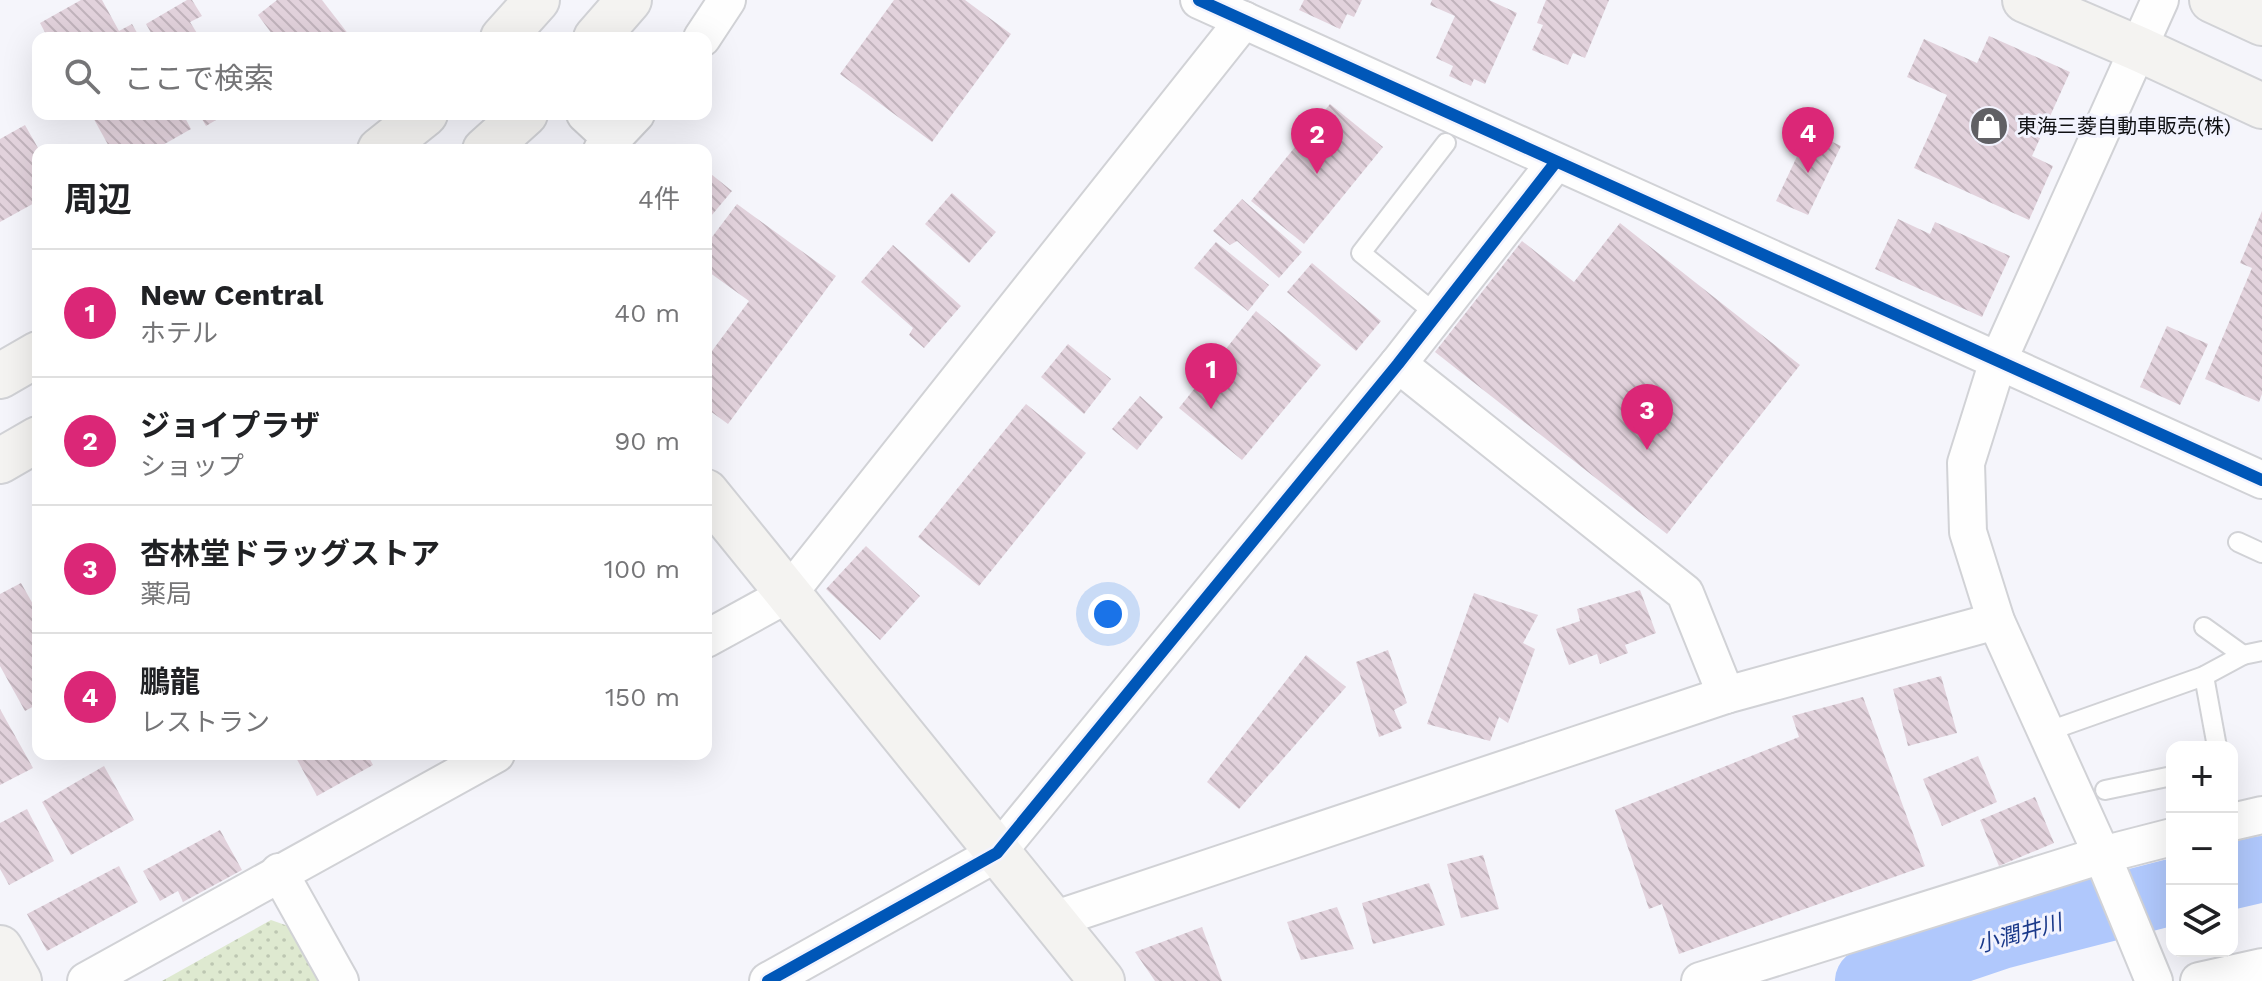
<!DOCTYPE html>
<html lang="ja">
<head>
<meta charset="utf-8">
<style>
  :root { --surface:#fff; --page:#f6f6f6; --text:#202124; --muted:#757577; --line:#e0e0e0; --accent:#db2777 }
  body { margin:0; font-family:"Work Sans","Noto Sans JP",sans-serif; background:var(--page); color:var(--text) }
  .controls { position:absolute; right:24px; bottom:24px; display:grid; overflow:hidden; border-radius:16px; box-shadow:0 8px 32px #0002 }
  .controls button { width:72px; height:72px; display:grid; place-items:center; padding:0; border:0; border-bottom:2px solid var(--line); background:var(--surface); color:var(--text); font:40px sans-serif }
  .you { position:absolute; left:1108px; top:614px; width:28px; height:28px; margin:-20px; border:6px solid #fff; border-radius:50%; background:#1a73e8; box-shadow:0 0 0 12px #1a73e833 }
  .badge { display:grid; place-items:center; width:52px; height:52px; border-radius:50%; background:var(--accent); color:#fff; font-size:26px; font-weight:700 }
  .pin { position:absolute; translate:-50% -66px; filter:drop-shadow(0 2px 4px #0008) }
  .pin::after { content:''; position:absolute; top:42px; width:28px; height:24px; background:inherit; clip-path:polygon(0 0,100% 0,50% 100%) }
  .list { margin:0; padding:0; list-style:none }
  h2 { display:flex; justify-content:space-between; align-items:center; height:104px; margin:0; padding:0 32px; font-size:34px }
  h2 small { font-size:26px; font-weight:400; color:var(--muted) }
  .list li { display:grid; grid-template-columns:52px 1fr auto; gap:24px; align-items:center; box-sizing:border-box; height:128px; padding:0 32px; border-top:2px solid var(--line) }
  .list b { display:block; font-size:30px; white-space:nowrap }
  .list p { margin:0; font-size:26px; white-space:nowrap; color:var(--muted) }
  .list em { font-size:26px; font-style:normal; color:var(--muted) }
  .icon { flex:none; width:44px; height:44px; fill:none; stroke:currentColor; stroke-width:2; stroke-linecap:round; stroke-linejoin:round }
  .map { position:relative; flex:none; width:2262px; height:981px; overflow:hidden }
  .search { position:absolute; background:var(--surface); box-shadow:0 8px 32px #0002; left:32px; top:32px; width:680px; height:88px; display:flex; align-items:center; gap:20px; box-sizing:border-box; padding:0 28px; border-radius:16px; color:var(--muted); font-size:30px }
  .panel { position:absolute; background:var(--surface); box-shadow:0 8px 32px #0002; left:32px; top:144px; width:680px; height:616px; border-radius:16px }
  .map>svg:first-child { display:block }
</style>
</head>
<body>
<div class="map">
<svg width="2262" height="981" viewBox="0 0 2262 981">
  <defs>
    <pattern id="park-dots" width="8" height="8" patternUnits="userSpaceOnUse" patternTransform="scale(2)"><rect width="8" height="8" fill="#dee9d0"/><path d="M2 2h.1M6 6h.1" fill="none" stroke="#bdc7b2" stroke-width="1.8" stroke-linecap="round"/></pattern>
    <pattern id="building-back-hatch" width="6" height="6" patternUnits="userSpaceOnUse" patternTransform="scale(2)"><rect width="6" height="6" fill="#e2d2dc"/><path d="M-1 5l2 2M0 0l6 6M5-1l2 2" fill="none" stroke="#c1b3bc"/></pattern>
  </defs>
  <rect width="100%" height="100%" fill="#f5f5fb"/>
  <path fill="url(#park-dots)" d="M271 920 288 926 319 981H162Z"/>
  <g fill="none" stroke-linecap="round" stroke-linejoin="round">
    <g stroke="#b0c8fc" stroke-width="66">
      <path d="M2232 876 2262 869"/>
      <path d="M1868 981 2001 936 2172 892"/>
    </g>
  </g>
  <g fill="url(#building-back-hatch)">
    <path d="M81 0H102L119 31 132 24 140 38H48L40 23Z"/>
    <path d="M187 0H192L202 16 190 22 200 38H154L146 24Z"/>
    <path d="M277 0H322L349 35 345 38H275L258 15Z"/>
    <path d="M894 0H965L1011 34 932 142 840 74Z"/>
    <path d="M1304 0H1362L1354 17 1347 14 1340 29 1299 10Z"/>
    <path d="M1432 0H1489L1517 13 1485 84 1474 79 1471 86 1449 76 1453 66 1436 58 1455 16 1430 5Z"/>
    <path d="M1546 0H1609L1585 58 1573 53 1568 65 1532 50 1543 25 1537 23Z"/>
    <path d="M1989 36 2070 72 2032 156 2053 166 2029 220 1914 168 1947 95 1907 77 1924 39 1977 63Z"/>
    <path d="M1330 104 1383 147 1304 244 1251 201Z"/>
    <path d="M91 114H183L191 129 154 150H111Z"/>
    <path d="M199 114H226L206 126Z"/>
    <path d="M25 125 38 148V201L0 222V139Z"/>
    <path d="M1809 131 1841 146 1808 215 1776 201Z"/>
    <path d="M706 170 732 191 706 222Z"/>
    <path d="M952 193 996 232 969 263 925 224Z"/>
    <path d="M1242 199 1302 252 1279 278 1237 241 1230 245 1213 231Z"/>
    <path d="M737 204 836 276 728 424 706 408V359L749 301 706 270V245Z"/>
    <path d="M2262 211V394L2259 402 2205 379 2252 268 2240 263Z"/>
    <path d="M1898 219 1930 234 1935 222 2010 256 1982 317 1875 269Z"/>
    <path d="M1620 223 1800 365 1667 534 1435 352 1522 241 1574 282Z"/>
    <path d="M1216 242 1269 285 1248 311 1194 268Z"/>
    <path d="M893 245 961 306 924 348 909 335 913 328 861 282Z"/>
    <path d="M1312 263 1381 321 1356 351 1287 292Z"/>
    <path d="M1256 311 1321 365 1242 460 1179 408Z"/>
    <path d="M2167 326 2208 344 2180 405 2140 387Z"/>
    <path d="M1068 344 1111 379 1084 414 1041 377Z"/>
    <path d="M1140 396 1163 417 1137 450 1112 429Z"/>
    <path d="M1026 404 1086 453 979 586 918 537Z"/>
    <path d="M866 546 920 596 880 640 826 589Z"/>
    <path d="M21 583 38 613V704L25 711 0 666V594Z"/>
    <path d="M1640 590 1656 633 1625 645 1628 653 1600 664 1597 654 1569 665 1556 629 1580 621 1577 609Z"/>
    <path d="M1474 593 1538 615 1523 643 1535 649 1508 723 1499 717 1490 741 1427 724Z"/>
    <path d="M1388 650 1407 703 1394 710 1402 728 1379 737 1356 662Z"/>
    <path d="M1306 655 1346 687 1239 809 1207 782Z"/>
    <path d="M1941 676 1957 733 1908 746 1893 689Z"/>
    <path d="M1863 697 1925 866 1679 954 1662 904 1649 909 1615 810 1799 737 1792 716Z"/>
    <path d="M0 709 33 768 0 785Z"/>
    <path d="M294 754H367L373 765 317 796Z"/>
    <path d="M1978 756 1997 802 1942 826 1923 779Z"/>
    <path d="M104 766 134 820 71 855 42 802Z"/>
    <path d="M2035 797 2054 843 1999 866 1980 820Z"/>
    <path d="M27 809 54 861 9 885 0 869V823Z"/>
    <path d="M220 830 242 870 183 902 178 891 160 901 143 871Z"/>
    <path d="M1483 855 1499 909 1461 918 1447 864Z"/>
    <path d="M119 866 138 902 47 951 27 914Z"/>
    <path d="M1429 883 1445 925 1373 944 1362 903Z"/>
    <path d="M1337 907 1354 949 1301 960 1287 922Z"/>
    <path d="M1202 927 1222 981H1155L1135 952Z"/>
  </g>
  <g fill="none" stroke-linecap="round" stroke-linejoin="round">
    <defs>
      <g id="lane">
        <path d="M1436 314 1361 253 1446 143"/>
        <path d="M2238 542 2262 553"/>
        <path d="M2204 627 2243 655"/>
        <path d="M2204 676 2217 747"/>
        <path d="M2046 732 2204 676 2243 655 2262 651"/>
        <path d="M2105 790 2172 776"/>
      </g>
      <g id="street">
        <path d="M1199 0 2262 480"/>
        <path d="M702 38 727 0"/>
        <path d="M585 114 613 140"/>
        <path d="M602 150 636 114"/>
        <path d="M1398 364 1685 593 1726 695"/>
        <path d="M706 639 788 594 1244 20"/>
        <path d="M2232 822 2262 815"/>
        <path d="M279 872 340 981"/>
        <path d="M1053 920 1726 695 1996 621"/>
        <path d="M86 981 496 754"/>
        <path d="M768 981 997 853 1398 364 1555 163"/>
        <path d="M1700 981 2102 855 2172 837"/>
        <path d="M2154 981 2102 855 1996 621 1968 532 1966 463 1998 361 2160 0"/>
        <path d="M2199 981 2262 967"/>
      </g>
      <g id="secondary">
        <path d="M2025 0 2139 49 2262 106"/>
        <path d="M2212 0 2262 23"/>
        <path d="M503 38 537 0"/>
        <path d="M596 38 629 0"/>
        <path d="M380 150 425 114"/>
        <path d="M485 150 525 114"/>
        <path d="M0 376 38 354"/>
        <path d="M0 461 38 439"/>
        <path d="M706 492 1102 981"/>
        <path d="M0 948 19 981"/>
      </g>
    </defs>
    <use href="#lane" stroke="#d1d2d6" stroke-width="22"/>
    <use href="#street" stroke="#d1d2d6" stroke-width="40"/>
    <use href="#secondary" stroke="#d1d2d6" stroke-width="48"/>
    <use href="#lane" stroke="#fefefe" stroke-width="18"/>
    <use href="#street" stroke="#fefefe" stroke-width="36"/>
    <use href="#secondary" stroke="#f4f3f1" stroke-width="44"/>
    <defs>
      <g id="cycleway">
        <path d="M1199 0 2262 480"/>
        <path d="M768 981 997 853 1398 364 1555 163"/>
      </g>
    </defs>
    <use href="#cycleway" stroke="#f2f3fe" stroke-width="17"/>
    <use href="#cycleway" stroke="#0057b8" stroke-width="12"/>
  </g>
  <defs>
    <symbol id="shop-disc" viewBox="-11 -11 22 22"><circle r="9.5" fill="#606064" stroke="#f2f3fe"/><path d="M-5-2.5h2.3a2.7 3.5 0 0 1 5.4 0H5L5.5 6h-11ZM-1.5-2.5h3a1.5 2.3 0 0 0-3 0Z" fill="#fff"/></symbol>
  </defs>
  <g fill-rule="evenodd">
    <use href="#shop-disc" x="1967" y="104" width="44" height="44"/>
  </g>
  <g text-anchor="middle" stroke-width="6" stroke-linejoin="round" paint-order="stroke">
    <g font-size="20" fill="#0f1013" stroke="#f2f3fe" text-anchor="start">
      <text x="2017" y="133">東海三菱自動車販売(株)</text>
    </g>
    <g font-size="22" font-style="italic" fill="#1a398a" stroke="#f2f3fe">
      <text transform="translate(2019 933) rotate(-16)" y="8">小潤井川</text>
    </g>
  </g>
</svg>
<div class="controls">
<button>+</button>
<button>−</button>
<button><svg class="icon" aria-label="layers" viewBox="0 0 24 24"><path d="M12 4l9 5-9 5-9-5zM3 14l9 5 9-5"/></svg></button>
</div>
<div class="you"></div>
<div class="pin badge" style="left:1211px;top:409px">1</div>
<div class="pin badge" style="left:1317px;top:174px">2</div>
<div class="pin badge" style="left:1647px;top:450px">3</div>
<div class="pin badge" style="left:1808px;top:173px">4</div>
<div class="search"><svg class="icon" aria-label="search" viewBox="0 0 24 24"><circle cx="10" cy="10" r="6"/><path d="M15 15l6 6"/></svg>ここで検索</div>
<section class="panel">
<h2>周辺<small>4件</small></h2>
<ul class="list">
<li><span class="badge">1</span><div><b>New Central</b><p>ホテル</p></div><em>40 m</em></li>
<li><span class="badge">2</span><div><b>ジョイプラザ</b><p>ショップ</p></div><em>90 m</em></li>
<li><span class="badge">3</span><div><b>杏林堂ドラッグストア</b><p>薬局</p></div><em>100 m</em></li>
<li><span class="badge">4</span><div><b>鵬龍</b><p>レストラン</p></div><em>150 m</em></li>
</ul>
</section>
</div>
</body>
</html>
